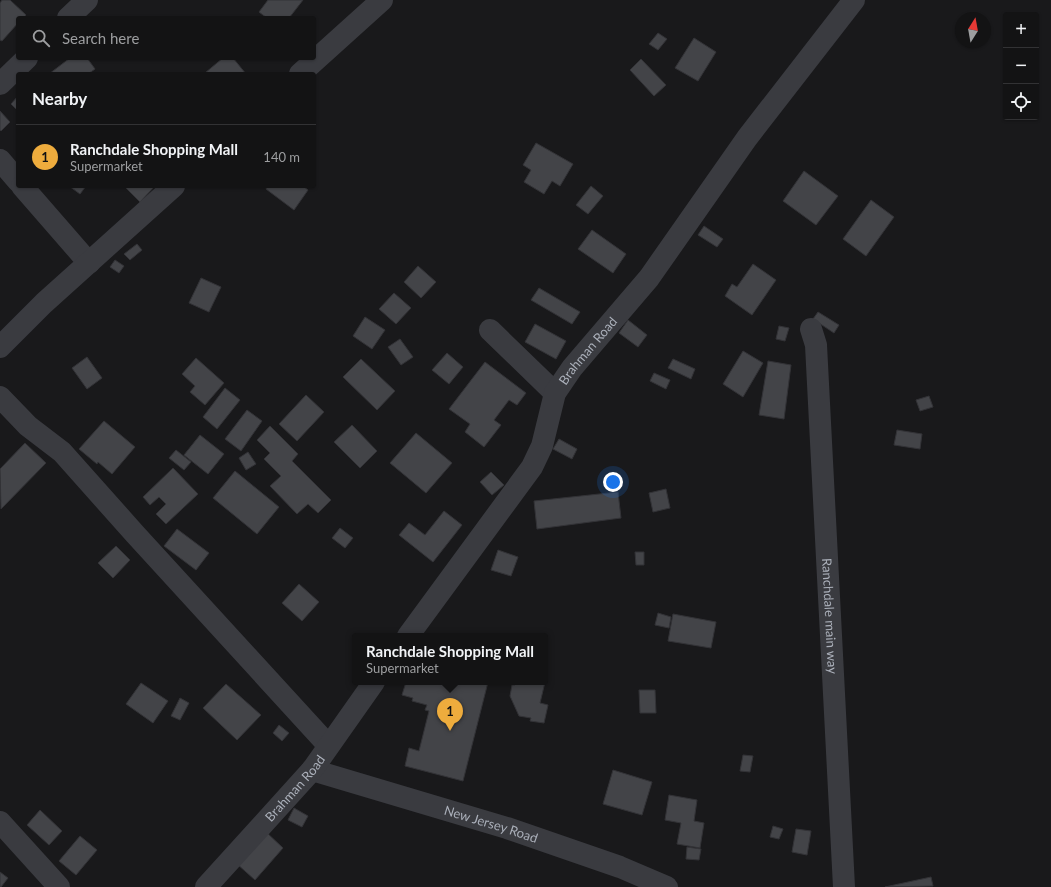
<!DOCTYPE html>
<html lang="en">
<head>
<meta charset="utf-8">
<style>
  :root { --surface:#131314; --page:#1c1c1d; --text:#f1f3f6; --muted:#9d9ea0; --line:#323234; --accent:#eeac3d }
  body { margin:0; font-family:Lato,sans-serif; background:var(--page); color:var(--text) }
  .controls { position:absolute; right:12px; top:12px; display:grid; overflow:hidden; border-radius:4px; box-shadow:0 1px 3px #0004 }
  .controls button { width:36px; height:36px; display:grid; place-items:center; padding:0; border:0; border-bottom:1px solid var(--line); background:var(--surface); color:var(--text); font:20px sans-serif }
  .compass { position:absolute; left:955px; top:12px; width:36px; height:36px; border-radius:50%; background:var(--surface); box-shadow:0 1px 3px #0004; rotate:11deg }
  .you { position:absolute; left:613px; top:482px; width:14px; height:14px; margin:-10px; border:3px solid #fff; border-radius:50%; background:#1a73e8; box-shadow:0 0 0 6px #1a73e833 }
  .badge { display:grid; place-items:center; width:26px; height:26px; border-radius:50%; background:var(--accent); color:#111; font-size:13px; font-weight:700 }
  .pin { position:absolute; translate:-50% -33px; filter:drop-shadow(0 1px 2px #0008) }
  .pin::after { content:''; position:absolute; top:21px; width:14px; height:12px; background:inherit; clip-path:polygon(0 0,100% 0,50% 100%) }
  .popup { position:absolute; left:352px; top:633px; width:196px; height:52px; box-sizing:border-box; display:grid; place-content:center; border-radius:4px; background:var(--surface); filter:drop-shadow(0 1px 3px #0005); font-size:13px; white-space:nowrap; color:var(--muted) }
  .popup b { font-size:15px; color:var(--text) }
  .popup::after { content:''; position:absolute; left:50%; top:100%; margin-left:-8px; border:8px solid transparent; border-top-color:var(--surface) }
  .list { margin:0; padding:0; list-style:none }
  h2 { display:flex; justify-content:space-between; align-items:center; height:52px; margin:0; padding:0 16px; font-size:17px }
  h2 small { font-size:13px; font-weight:400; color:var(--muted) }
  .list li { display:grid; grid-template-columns:26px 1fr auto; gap:12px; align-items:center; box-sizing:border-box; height:64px; padding:0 16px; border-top:1px solid var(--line) }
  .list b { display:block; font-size:15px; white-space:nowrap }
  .list p { margin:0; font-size:13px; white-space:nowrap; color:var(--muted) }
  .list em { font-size:13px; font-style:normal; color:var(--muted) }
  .icon { flex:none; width:22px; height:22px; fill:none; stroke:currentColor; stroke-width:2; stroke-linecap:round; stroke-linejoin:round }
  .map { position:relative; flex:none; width:1051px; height:887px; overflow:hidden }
  .search { position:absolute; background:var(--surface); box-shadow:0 1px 3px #0004; left:16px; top:16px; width:300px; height:44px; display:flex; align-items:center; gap:10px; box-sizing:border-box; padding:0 14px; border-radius:4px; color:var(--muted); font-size:15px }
  .panel { position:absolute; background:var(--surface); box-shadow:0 1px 3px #0004; left:16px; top:72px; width:300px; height:116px; border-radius:4px }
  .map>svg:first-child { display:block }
</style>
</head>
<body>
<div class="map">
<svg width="1051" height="887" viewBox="0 0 1051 887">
  <rect width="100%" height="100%" fill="#19191b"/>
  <g fill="#434448" stroke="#333337">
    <path d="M2 0H10L26 15 23 18H18V23L2 41 0 40V3Z"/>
    <path d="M268 0H303L289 18H267L259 12Z"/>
    <path d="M658 33 667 39 658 50 649 44Z"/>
    <path d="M694 38 716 52 698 81 675 68Z"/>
    <path d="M70 58H87L95 69 88 74H49Z"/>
    <path d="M223 58H233L246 74H206L205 73Z"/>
    <path d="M641 59 666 85 654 96 630 70Z"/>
    <path d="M18 96V111L11 104Z"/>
    <path d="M0 111 10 122 1 131 0 130Z"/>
    <path d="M536 143 573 164 560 186 552 181 544 194 524 182 531 170 523 165Z"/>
    <path d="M804 171 838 196 816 225 783 201Z"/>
    <path d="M69 186H86L80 194Z"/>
    <path d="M124 186H155L140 202Z"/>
    <path d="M268 186H303L308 190 294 210 266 189Z"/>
    <path d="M591 186 603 196 588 214 576 205Z"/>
    <path d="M871 200 894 217 866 256 843 239Z"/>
    <path d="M704 226 723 239 717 247 698 235Z"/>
    <path d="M592 230 626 254 613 273 578 249Z"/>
    <path d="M137 244 142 250 130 260 124 254Z"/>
    <path d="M115 260 124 266 119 273 110 267Z"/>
    <path d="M753 264 776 280 752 315 725 296 732 284 737 287Z"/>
    <path d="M418 266 436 282 421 298 404 282Z"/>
    <path d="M201 278 221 287 209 312 189 303Z"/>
    <path d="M539 288 580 312 572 324 531 300Z"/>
    <path d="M394 293 411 308 396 324 379 309Z"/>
    <path d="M818 312 839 325 834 333 813 319Z"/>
    <path d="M365 317 385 330 372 349 353 336Z"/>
    <path d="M628 320 647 335 638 347 619 333Z"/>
    <path d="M535 324 566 341 556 359 525 342Z"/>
    <path d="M779 326 789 328 785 341 776 339Z"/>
    <path d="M400 339 413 357 401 365 388 347Z"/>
    <path d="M743 351 763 363 743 397 723 384Z"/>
    <path d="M447 353 463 367 449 384 432 370Z"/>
    <path d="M87 357 102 378 87 389 72 368Z"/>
    <path d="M196 358 224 383 205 405 190 392 195 386 182 374Z"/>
    <path d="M361 359 395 391 377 410 343 377Z"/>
    <path d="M673 359 695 369 691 379 668 368Z"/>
    <path d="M768 361 791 365 784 419 759 415Z"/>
    <path d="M485 362 526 393 517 405 509 400 494 420 501 425 484 447 465 432 470 424 449 409Z"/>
    <path d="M654 373 670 380 666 389 650 381Z"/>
    <path d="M225 388 240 400 217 429 203 417Z"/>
    <path d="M306 395 324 412 297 441 279 424Z"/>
    <path d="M929 396 933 407 920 411 916 400Z"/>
    <path d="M247 410 262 421 241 451 225 439Z"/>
    <path d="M104 421 135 447 112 474 98 462 97 464 79 449Z"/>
    <path d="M352 425 377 451 360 468 334 442Z"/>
    <path d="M270 426 298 454 292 461 331 500 318 513 308 504 297 514 270 486 281 476 264 459 270 453 257 440Z"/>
    <path d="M897 430 922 434 920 449 894 445Z"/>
    <path d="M416 433 452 463 426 493 390 463Z"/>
    <path d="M200 435 224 454 208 474 184 455Z"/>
    <path d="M559 439 577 449 572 459 553 449Z"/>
    <path d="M25 443 46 463 1 509 0 469Z"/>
    <path d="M176 450 191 462 184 470 169 458Z"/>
    <path d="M248 452 256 464 246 470 239 458Z"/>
    <path d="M173 468 198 494 166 524 156 514 166 504 159 497 150 505 143 497Z"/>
    <path d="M235 471 279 507 257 534 213 498Z"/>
    <path d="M491 472 504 485 492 495 480 482Z"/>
    <path d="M666 489 670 508 653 512 649 493Z"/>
    <path d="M618 492 621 518 537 529 534 501Z"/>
    <path d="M444 511 462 525 433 562 399 535 409 523 425 535Z"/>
    <path d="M340 528 353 538 345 548 332 538Z"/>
    <path d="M177 529 209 553 196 570 164 546Z"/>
    <path d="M116 546 130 560 113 578 98 563Z"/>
    <path d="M498 550 518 557 511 576 491 570Z"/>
    <path d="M635 552H644V565H636Z"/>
    <path d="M299 584 319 602 302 621 282 603Z"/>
    <path d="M658 613 671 617 669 628 655 625Z"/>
    <path d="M673 614 716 622 711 648 668 641Z"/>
    <path d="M406 682H488L463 781 405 766 409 748 419 751 429 711 425 710 427 705 412 701 413 698 402 695Z"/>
    <path d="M516 682H545L540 703 548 705 544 723 530 721 531 718 519 716 510 696 512 685H515Z"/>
    <path d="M141 683 168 701 153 723 126 704Z"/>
    <path d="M226 684 261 715 237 740 203 708Z"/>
    <path d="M639 690H655L656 713H640Z"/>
    <path d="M180 698 189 703 180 720 171 716Z"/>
    <path d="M279 725 289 733 282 741 273 733Z"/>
    <path d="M743 755 753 756 750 772 740 771Z"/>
    <path d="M613 770 652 782 642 815 603 804Z"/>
    <path d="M669 795 697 800 694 821 704 823 700 848 677 844 681 823 665 820Z"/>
    <path d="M294 808 308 816 302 827 288 820Z"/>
    <path d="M40 810 62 831 49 845 27 825Z"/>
    <path d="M773 826 783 829 779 839 770 837Z"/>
    <path d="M796 829 811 831 807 855 792 852Z"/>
    <path d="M265 831 283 848 255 880 236 863Z"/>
    <path d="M80 836 97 850 76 875 59 861Z"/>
    <path d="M687 847 701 849 699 860 686 859Z"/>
    <path d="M0 872 8 878 1 887H0Z"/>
    <path d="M931 877 933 886 885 887Z"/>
  </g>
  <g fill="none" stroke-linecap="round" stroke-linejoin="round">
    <g stroke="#3a3b40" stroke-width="22">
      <path d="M68 18 87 0"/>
      <path d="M300 74 382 0"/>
      <path d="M0 84 27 58"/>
      <path d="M0 160 18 181"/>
      <path d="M22 186 89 263"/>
      <path id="s1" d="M811 329 816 345 844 887"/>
      <path d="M490 330 555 393"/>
      <path d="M0 347 44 303 174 186"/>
      <path d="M0 397 28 426 62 452 135 534 328 745"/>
      <path id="s2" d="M408 636 532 467 542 446 555 393 572 368 649 278 747 138 854 0"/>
      <path id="s3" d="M312 770 507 828 620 867 667 887"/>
      <path d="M0 822 59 887"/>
      <path id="s4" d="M206 887 312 770 374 682"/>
    </g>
  </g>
  <g text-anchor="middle" stroke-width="3" stroke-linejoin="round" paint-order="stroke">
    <g font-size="13" fill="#abb0ba" stroke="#141416">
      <text dy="5" stroke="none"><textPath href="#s2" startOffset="341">Brahman Road</textPath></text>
      <text dy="5" stroke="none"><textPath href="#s1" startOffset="288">Ranchdale main way</textPath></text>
      <text dy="5" stroke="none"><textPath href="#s4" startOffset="133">Brahman Road</textPath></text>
      <text dy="5" stroke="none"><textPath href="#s3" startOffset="187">New Jersey Road</textPath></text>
    </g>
  </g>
</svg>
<div class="controls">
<button>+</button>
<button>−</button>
<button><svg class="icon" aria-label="locate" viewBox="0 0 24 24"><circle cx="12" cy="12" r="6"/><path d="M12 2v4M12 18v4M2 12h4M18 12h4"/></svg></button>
</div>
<svg class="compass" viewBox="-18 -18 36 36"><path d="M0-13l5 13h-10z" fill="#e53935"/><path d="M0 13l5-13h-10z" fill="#9d9ea0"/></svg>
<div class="you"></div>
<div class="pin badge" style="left:450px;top:731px">1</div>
<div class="popup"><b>Ranchdale Shopping Mall</b>Supermarket</div>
<div class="search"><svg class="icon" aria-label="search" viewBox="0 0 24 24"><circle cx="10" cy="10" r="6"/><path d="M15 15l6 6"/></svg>Search here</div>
<section class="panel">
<h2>Nearby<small></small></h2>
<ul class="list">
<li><span class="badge">1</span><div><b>Ranchdale Shopping Mall</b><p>Supermarket</p></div><em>140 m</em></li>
</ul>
</section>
</div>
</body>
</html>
